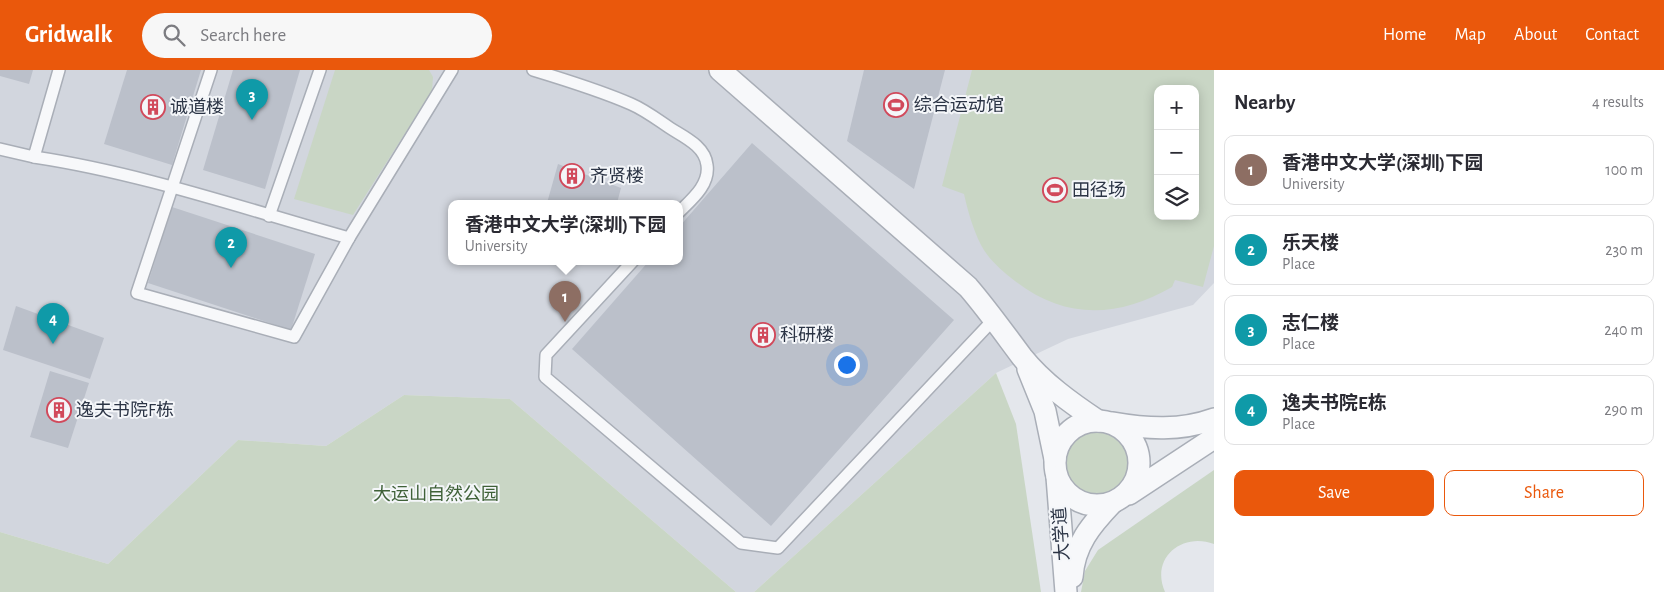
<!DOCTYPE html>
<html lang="en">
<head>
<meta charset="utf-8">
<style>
  :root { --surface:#fff; --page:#f7f7f7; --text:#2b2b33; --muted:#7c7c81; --line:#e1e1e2; --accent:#ea580c }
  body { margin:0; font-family:"Alegreya Sans","Noto Sans SC",sans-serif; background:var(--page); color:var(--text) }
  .controls { position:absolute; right:15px; top:15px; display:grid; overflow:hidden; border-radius:10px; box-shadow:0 2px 12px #0003 }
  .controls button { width:45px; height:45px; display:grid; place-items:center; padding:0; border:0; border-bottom:1px solid var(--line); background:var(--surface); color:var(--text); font:25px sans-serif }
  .you { position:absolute; left:846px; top:294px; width:18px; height:18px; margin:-12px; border:4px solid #fff; border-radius:50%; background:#1a73e8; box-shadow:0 0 0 8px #1a73e833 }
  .badge { display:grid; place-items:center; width:32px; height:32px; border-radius:50%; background:var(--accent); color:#fff; font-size:16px; font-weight:700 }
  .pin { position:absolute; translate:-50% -41px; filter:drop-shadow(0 1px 2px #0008) }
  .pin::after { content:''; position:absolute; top:26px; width:18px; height:15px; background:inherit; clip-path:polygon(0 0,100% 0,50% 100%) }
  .popup { position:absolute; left:448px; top:130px; width:235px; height:65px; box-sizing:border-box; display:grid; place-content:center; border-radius:10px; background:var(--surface); filter:drop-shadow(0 1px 4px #0005); font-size:16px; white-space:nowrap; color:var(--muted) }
  .popup b { font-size:19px; color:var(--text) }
  .popup::after { content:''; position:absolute; left:50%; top:100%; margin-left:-10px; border:10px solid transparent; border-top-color:var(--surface) }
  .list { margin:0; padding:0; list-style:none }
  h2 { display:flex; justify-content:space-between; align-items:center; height:65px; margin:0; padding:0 20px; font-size:21px }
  h2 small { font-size:16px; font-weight:400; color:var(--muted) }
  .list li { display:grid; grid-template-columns:32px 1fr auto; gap:15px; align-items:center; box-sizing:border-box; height:70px; margin:0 10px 10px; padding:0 10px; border:1px solid var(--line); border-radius:10px }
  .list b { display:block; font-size:19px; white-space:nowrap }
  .list p { margin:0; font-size:16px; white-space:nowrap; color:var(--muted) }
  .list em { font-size:16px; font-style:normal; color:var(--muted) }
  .actions { display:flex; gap:10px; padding:15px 20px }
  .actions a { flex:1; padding:11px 0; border:1px solid var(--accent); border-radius:10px; text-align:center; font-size:18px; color:var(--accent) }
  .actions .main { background:var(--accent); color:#fff }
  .icon { flex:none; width:28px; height:28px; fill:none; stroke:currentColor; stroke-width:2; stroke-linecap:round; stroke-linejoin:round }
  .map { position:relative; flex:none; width:1214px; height:522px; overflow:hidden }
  header { display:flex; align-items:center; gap:30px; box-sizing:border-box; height:70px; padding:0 25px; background:var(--accent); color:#fff }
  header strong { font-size:24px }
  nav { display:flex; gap:28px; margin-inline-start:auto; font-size:18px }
  .search { width:350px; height:45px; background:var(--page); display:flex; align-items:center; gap:12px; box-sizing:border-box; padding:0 18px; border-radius:28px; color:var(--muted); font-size:19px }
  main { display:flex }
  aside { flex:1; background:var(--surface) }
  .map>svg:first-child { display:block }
</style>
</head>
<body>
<header>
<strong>Gridwalk</strong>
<div class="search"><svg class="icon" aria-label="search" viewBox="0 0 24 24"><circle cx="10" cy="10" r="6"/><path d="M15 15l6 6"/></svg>Search here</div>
<nav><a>Home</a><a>Map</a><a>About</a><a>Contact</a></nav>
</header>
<main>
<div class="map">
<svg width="1214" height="522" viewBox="0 0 1214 522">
  <rect width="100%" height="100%" fill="#e4e7ec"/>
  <path fill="#d2d6de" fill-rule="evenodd" d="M0 0H1214V213L1193 235 1068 269 996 303 754 522H736L510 329 404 325 326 376 238 370 108 494 0 462ZM1158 19H1195V146H1158ZM451 133H679V191H451Z"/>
  <g fill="#c9d6c5" fill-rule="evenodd">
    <path d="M335 0H429L433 7 432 21 353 145 294 129Z"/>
    <path d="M972 0H1214V176L1203 217 1175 210 1172 217C1118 248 1065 250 1015 211 1002 201 989 190 981 175 973 159 968 142 964 124L942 116ZM1158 19H1195V146H1158Z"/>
    <path d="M996 303 1016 354 1041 522H754Z"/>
    <path d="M404 325 510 329 736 522H0V462L108 494 238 370 326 376Z"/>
    <circle cx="1098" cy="393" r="33"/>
    <path d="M1214 400V474C1182 462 1150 488 1165 522H1081L1085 501 1098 480Z"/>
  </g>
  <g fill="#bbc0ca">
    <path d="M0 0H33L29 14 0 6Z"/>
    <path d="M127 0H201L172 95 104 74Z"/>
    <path d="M233 0H300L265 119 203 100Z"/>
    <path d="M864 0H945L914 119 847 71Z"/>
    <path d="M752 73 954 250 771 456 572 279 649 191H679V157Z"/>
    <path d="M558 94 621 118 617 133H547Z"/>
    <path d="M172 137 315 184 291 260 148 213Z"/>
    <path d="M16 236 104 268 90 309 3 280Z"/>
    <path d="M50 301 89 313 68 378 30 367Z"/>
  </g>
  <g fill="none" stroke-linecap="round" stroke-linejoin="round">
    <defs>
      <g id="lane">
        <path d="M211 0 137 223 294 267 349 168 452 0"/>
        <path d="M533 0C566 10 599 20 631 34 645 40 658 50 670 58 684 67 705 76 707 95 710 115 691 130 679 142"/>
        <path d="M0 79 34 87 59 0"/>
        <path d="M34 87C141 103 245 139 349 168"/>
        <path d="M269 146 320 0"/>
        <path d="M633 191 546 285 545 307 741 473 778 478 995 248"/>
      </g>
      <g id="street">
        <path d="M720 0 968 217C987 239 1004 263 1022 287 1043 313 1071 333 1098 351"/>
        <path d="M1028 299 1045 341 1055 389"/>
        <circle cx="1097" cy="393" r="42"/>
        <path d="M1113 353C1147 359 1181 361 1214 349"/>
        <path d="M1057 407 1066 522"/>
        <path d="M1129 424 1214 368"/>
        <path d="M1072 507C1074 475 1091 455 1112 433"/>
      </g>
    </defs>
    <use href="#lane" stroke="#a9aeb7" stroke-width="14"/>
    <use href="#street" stroke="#a9aeb7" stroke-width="24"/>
    <use href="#lane" stroke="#f7f8fa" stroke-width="11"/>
    <use href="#street" stroke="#f7f8fa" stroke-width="21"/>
  </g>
  <defs>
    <symbol id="stadium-ring" viewBox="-11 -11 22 22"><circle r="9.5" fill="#f4f6f9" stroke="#d1495b" stroke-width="1.5"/><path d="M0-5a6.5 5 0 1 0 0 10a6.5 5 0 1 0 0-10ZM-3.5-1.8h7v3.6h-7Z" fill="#d1495b"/></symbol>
    <symbol id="building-ring" viewBox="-11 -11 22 22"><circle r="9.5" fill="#f4f6f9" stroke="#d1495b" stroke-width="1.5"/><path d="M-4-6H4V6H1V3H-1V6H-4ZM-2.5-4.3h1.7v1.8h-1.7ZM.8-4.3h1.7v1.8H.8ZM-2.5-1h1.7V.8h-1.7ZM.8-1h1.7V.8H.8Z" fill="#d1495b"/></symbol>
  </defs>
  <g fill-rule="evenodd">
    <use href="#stadium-ring" x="882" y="21" width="28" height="28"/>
    <use href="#building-ring" x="139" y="23" width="28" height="28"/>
    <use href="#building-ring" x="558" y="92" width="28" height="28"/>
    <use href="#stadium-ring" x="1041" y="106" width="28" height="28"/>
    <use href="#building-ring" x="749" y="251" width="28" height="28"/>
    <use href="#building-ring" x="45" y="326" width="28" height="28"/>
  </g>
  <g text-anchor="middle" stroke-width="4" stroke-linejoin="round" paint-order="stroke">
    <g font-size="18" fill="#2b3445" stroke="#f4f6f9" text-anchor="start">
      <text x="914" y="41">综合运动馆</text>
      <text x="170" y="43">诚道楼</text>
      <text x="590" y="112">齐贤楼</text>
      <text x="1072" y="126">田径场</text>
      <text x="780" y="271">科研楼</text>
      <text x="76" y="346">逸夫书院F栋</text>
    </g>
    <g font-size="18" fill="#3f6138" stroke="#f4f6f9">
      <text x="436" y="430">大运山自然公园</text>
    </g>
    <g font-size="18" fill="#2b3445" stroke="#f4f6f9">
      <text transform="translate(1061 464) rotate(-94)" y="6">大学道</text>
    </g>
  </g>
</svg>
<div class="controls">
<button>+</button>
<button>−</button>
<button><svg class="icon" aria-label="layers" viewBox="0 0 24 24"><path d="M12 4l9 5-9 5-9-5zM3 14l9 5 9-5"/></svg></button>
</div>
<div class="you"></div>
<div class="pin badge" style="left:565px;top:252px;background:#8d6e63">1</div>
<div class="popup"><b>香港中文大学(深圳)下园</b>University</div>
<div class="pin badge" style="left:231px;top:198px;background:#0f9aa8">2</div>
<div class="pin badge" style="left:252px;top:50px;background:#0f9aa8">3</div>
<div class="pin badge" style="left:53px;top:274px;background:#0f9aa8">4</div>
</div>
<aside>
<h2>Nearby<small>4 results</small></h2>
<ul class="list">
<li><span class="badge" style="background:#8d6e63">1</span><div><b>香港中文大学(深圳)下园</b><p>University</p></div><em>100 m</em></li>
<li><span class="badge" style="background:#0f9aa8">2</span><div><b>乐天楼</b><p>Place</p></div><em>230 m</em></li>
<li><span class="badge" style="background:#0f9aa8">3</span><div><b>志仁楼</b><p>Place</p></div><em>240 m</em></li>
<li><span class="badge" style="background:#0f9aa8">4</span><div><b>逸夫书院E栋</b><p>Place</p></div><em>290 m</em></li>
</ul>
<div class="actions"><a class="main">Save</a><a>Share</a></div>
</aside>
</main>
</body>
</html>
